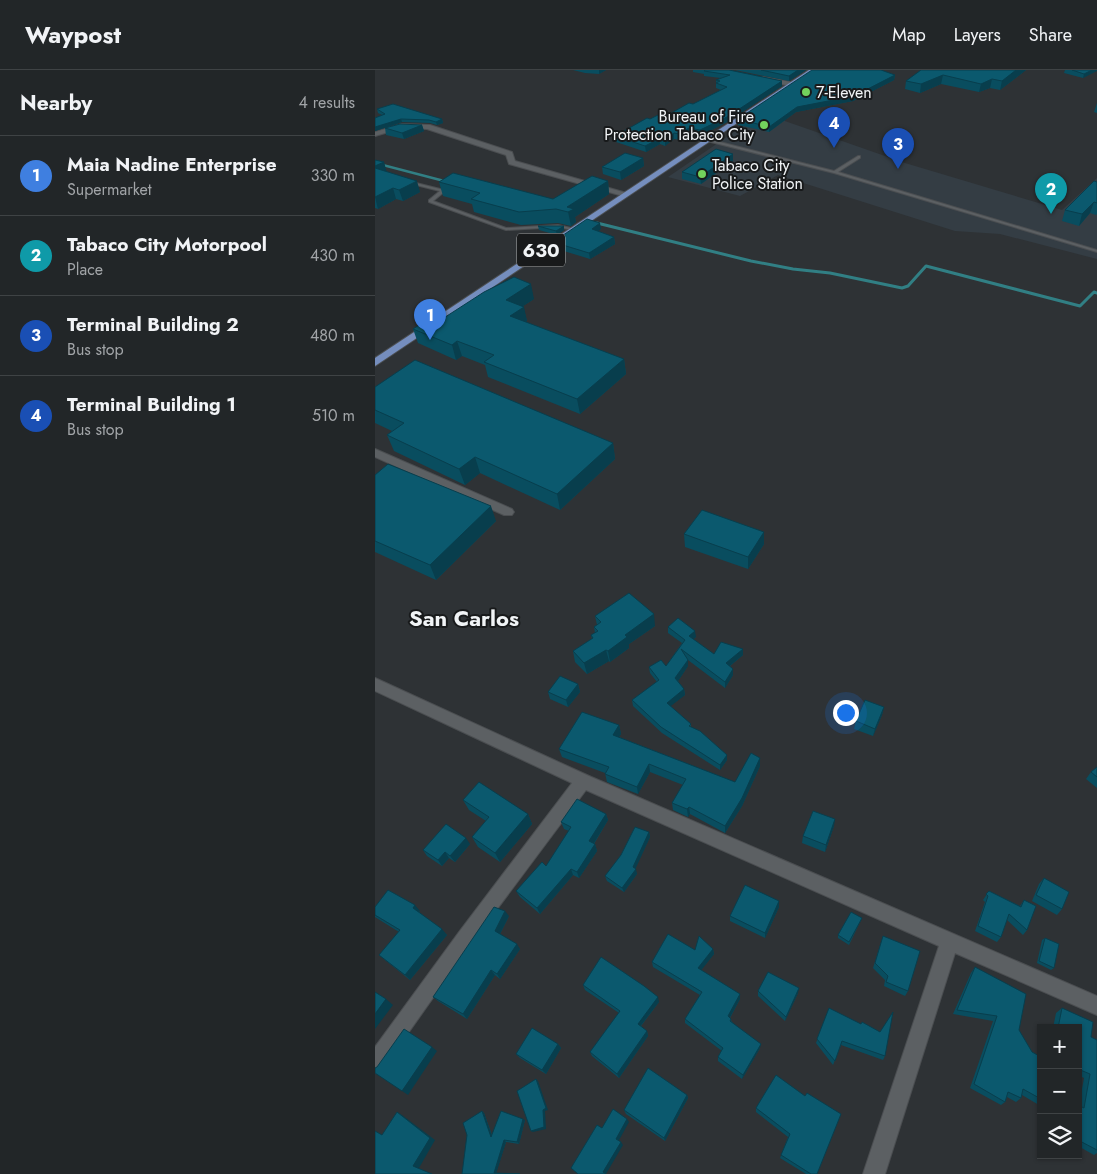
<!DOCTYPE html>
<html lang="en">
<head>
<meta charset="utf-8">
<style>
  :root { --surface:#222628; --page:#2a2e30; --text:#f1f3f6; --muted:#a2a5a8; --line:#3f4345; --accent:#ea580c }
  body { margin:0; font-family:Jost,sans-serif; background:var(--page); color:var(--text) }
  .controls { position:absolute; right:15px; bottom:15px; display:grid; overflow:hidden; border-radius:0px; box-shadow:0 1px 4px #0004 }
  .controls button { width:45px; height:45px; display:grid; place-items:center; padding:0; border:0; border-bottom:1px solid var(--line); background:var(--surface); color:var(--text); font:25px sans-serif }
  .you { position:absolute; left:470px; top:642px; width:18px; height:18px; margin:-12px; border:4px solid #fff; border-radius:50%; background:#1a73e8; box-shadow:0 0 0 8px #1a73e833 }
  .badge { display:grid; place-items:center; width:32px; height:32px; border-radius:50%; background:var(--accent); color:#fff; font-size:16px; font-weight:700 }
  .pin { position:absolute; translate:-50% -41px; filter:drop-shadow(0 1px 2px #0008) }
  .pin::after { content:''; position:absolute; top:26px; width:18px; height:15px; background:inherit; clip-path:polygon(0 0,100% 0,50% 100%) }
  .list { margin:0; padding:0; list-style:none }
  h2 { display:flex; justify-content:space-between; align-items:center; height:65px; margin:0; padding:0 20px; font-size:21px }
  h2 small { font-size:16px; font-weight:400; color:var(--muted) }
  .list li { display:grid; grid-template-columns:32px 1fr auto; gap:15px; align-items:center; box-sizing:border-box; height:80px; padding:0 20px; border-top:1px solid var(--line) }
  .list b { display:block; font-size:19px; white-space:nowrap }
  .list p { margin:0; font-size:16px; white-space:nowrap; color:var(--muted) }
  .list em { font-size:16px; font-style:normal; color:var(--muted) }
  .icon { flex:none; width:28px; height:28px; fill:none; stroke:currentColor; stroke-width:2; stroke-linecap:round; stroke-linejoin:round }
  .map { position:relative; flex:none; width:722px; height:1104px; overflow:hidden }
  header { display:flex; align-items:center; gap:30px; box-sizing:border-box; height:70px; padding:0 25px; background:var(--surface); border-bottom:1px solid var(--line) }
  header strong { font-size:24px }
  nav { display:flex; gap:28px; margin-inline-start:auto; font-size:18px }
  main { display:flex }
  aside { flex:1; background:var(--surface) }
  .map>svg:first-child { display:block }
</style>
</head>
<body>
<header>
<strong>Waypost</strong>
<nav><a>Map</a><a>Layers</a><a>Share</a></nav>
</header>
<main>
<aside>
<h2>Nearby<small>4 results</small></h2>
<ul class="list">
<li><span class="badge" style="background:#3f7fe0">1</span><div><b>Maia Nadine Enterprise</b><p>Supermarket</p></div><em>330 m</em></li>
<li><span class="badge" style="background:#0f9aa8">2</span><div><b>Tabaco City Motorpool</b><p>Place</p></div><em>430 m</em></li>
<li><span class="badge" style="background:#1a4fb4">3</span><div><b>Terminal Building 2</b><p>Bus stop</p></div><em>480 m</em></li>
<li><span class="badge" style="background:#1a4fb4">4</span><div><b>Terminal Building 1</b><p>Bus stop</p></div><em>510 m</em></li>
</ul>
</aside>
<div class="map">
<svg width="722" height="1104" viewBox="0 0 722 1104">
  <rect width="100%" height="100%" fill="#2e3235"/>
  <path fill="#343d44" d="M387 43 530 93 687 140 722 108V189L625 164 580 161 403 105 365 126 293 107Z"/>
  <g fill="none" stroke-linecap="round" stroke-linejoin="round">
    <path stroke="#317f84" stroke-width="2.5" d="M0 93 73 112"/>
    <path stroke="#317f84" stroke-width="3" d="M222 153 376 191 418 199 455 203 527 218 533 216 551 196 705 236 719 222 722 223"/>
    <defs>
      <g id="service">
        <path d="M333 69 459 101 483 86H485V88L463 102 722 180V182L459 103 332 71V69Z"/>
        <path d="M33 111 69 120V122L58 131 131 158 183 155 200 159 198 160 183 157 131 160 54 132V130L65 121 33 113Z"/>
      </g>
      <g id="minor">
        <path d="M388 7 416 12 419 14 416 16 386 10 385 9Z"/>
        <path d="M27 54 55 55 137 82 140 91 255 124 248 126 134 94 131 85 52 59 27 58 0 66V62Z"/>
        <path d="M0 379 137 439 139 442 137 445H129L0 387Z"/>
        <path d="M0 608 214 706 722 926V945L580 883 510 1104H488L564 876 211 720 96 874 7 1000 0 1003V977L84 862 197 713 0 621Z"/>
      </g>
      <path id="primary" d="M434 0H441L0 296V288Z"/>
    </defs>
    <use href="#service" stroke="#4b4e51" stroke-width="2"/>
    <use href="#minor" stroke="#4b4e51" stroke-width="2"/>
    <use href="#primary" stroke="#4b4e51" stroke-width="2"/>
    <use href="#service" fill="#5c6063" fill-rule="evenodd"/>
    <use href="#minor" fill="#5c6063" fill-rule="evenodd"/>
    <use href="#primary" fill="#758ebe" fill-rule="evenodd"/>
  </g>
  <g fill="#094d5f">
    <path d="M198 0H231L224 4 210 3Z"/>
    <path d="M318 0H354L407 11V16L352 52 325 66 315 63 305 70 299 69 290 76 285 74 271 82 241 72 240 66 275 49 291 46 318 34 346 20 341 18V10L346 8 329 6V4L318 2Z"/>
    <path d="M360 0H431L414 11Z"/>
    <path d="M546 0H651L625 20 615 18 604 22 566 14 545 23 530 19 531 11Z"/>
    <path d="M690 0H722L708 8 689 3Z"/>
    <path d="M520 5 519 10 478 31 421 42 394 62 363 55V49Z"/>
    <path d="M722 33V43L719 42Z"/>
    <path d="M2 39 67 49 68 53 62 55 55 53 27 52 0 61V48L7 45 3 43Z"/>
    <path d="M47 55 49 61 29 69 11 65 10 58Z"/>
    <path d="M358 84V91L326 114 307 109V102Z"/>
    <path d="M268 88 269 96 246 110 228 104 227 97Z"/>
    <path d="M0 90 9 92 11 101 45 122 28 131 21 129 3 139 0 138Z"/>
    <path d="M233 111 234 124 200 147 201 152 196 156 183 153 146 155 99 142 97 134 68 126 64 112 178 129Z"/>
    <path d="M722 112V144L721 145 715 143 704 156 687 151 690 140Z"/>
    <path d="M163 156H189V160L182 165 164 160Z"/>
    <path d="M226 159 223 161 239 167 240 174 215 189 179 178 178 172Z"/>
    <path d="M159 229 148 236 152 251 150 252 249 289 251 304 205 344 113 307 110 295 87 286 81 290 43 273 38 259Z"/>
    <path d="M0 317 238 373 240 389 185 440 105 403 90 415 19 381 12 365 17 361 0 353Z"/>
    <path d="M0 405 121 451 61 510 0 482Z"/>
    <path d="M309 464 389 474 373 499 310 477Z"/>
    <path d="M220 546 280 556 254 574V578L235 592 234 591 212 604 200 592 198 581 217 569 216 565 220 563 219 557 222 555Z"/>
    <path d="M293 557 321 567 318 569 339 584 368 579V585L355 596 358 605 350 618 313 590V596L303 611 309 619 310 625 295 636 316 654V657L352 685V690L345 700 287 663 258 636 257 630 282 612 275 603 274 597 291 596 307 573 293 563Z"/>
    <path d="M203 614 205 622 193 637 175 629 173 622Z"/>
    <path d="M509 637 507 645 498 666 479 659 481 651Z"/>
    <path d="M244 655 246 664 244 667 360 712 385 696 367 736 350 763 315 744 313 747 298 740 297 733 308 715 275 702 263 724 232 712 230 703 187 687 184 679Z"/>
    <path d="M722 697V718L711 709 716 702Z"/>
    <path d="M88 730 153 744 157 754 125 792 103 777 97 767 111 751 94 740Z"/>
    <path d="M231 744 233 750 219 774H220L222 781 204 808 198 805 165 844 145 827 141 821 171 796 194 761 189 759 186 752Z"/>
    <path d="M459 756 450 782 427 773 428 766Z"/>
    <path d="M274 762 275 767 260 799 262 804 249 822 232 811 230 806Z"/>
    <path d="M95 774 80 792 74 788 67 796 52 786 48 780Z"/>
    <path d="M669 808 687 839 682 845 657 831 664 814Z"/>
    <path d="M614 821 645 836 649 830 652 860 648 865 632 850 626 867 622 872 600 861 610 832 608 830Z"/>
    <path d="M0 837 45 841 44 842 72 865 35 910 10 890 4 885 24 862 0 847Z"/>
    <path d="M404 837 390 868 355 851V846Z"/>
    <path d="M134 846 125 864 145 879 125 909 120 905 92 949 63 931 58 927Z"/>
    <path d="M487 848 474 875 463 868V865Z"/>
    <path d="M508 866 533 921 530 926 509 916 510 910 498 898Z"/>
    <path d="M670 868 679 898 676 900 662 893 667 870Z"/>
    <path d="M338 879 339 884 326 900 365 929 355 948 357 952 385 978 367 1009 343 991V987L347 981 310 953V949L325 925 278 897 277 892 320 880Z"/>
    <path d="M600 897 644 960 657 982 666 987V1033L664 1035 647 1025 646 1028 641 1032 632 1027 630 1032 626 1035 595 1018 618 951 578 944 596 903Z"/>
    <path d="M208 915 284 932 266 956 272 961 273 966 244 1008 217 986 215 982 244 943 210 920Z"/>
    <path d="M383 921 423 923 410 951 383 926Z"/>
    <path d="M454 938 510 986 508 990 466 975 458 995 441 973Z"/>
    <path d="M687 938 716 967 722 970V1083L719 1085 703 1076V1035H704L709 1008 703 1005V958H678L681 943Z"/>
    <path d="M183 974 186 978 171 1004 145 988 141 984Z"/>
    <path d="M312 1025 313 1028 290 1071 251 1044 249 1040Z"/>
    <path d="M430 1026 442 1104H431L405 1088 413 1067 381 1042V1038Z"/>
    <path d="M107 1041 109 1043 117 1065 150 1050 144 1074 131 1072 121 1103 145 1104H87Z"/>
  </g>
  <g fill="#083e4d">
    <path d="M224 0H231L224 4Z"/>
    <path d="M423 0H431L414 11V6Z"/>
    <path d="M641 0H651L625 20 627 11Z"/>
    <path d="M717 0H722V1L708 8 709 4Z"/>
    <path d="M520 5 519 10 478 31 421 42 394 62V57L422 37Z"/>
    <path d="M568 5 566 14 545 23 546 14Z"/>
    <path d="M617 9 615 18 604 22 606 14Z"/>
    <path d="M407 11V16L352 52 325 66V60Z"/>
    <path d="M26 49 27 52 0 61V57Z"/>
    <path d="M67 49 68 53 62 55 61 52Z"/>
    <path d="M47 55 49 61 29 69 27 63Z"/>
    <path d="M314 58 315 63 305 70 304 64Z"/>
    <path d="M299 63V69L290 76V70Z"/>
    <path d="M284 69 285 74 271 82 270 76Z"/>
    <path d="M358 84V91L326 114 325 107Z"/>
    <path d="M268 88 269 96 246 110 245 102Z"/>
    <path d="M9 92 12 103H0V96Z"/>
    <path d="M42 111 45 122 28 131 24 120Z"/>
    <path d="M233 111 234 124 200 147 201 152 196 156 192 137Z"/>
    <path d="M18 118 21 129 3 139 0 127Z"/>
    <path d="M719 132 715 143 704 156 707 144Z"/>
    <path d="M225 153 226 159 218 165 217 159Z"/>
    <path d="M189 156V160L182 165 181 161Z"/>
    <path d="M239 167 240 174 215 189 214 183Z"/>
    <path d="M156 214 159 229 134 245 131 230Z"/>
    <path d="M149 237 152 251 138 261 135 246Z"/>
    <path d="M82 271 87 286 81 290 77 275Z"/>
    <path d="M249 289 251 304 205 344 202 329Z"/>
    <path d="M238 373 240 389 185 440 182 424Z"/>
    <path d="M100 387 105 403 90 415 84 399Z"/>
    <path d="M116 436 121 451 61 510 55 495Z"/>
    <path d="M389 462V474L373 499V487Z"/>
    <path d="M279 544 280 556 254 574V578L235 592 233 581 250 565Z"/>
    <path d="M320 561 321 567 315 572 314 566Z"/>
    <path d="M368 579V585L351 599V593Z"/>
    <path d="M231 580 234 591 212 604 209 593Z"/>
    <path d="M313 590V596L301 614 300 608Z"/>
    <path d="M358 599V605L350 618V612Z"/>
    <path d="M203 614 205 622 193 637 191 630Z"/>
    <path d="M309 619 310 625 292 639V633Z"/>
    <path d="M509 637 507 645 498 666 500 659Z"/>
    <path d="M244 655 246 664 240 673 238 665Z"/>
    <path d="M352 685V690L345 700V695Z"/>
    <path d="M385 688V696L367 736 350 763V756Z"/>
    <path d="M274 694 275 702 263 724 262 717Z"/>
    <path d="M314 737 315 744 313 747 312 739Z"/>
    <path d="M153 744 157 754 125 792 120 783Z"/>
    <path d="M231 744 233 750 216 778 214 771Z"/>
    <path d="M460 749 459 756 450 782 451 775Z"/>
    <path d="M274 762 275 767 259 802 261 799 262 804 249 822 247 818Z"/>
    <path d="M91 768 95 774 80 792 75 786Z"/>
    <path d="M220 774 222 781 204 808 202 802Z"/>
    <path d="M70 782 74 788 67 796 63 790Z"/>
    <path d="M196 799 198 805 165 844 162 838Z"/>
    <path d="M404 831V837L390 868V863Z"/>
    <path d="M40 835 45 841 43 843 38 838Z"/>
    <path d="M130 841 134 846 124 866 120 861Z"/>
    <path d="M67 859 72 865 35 910 30 905Z"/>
    <path d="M142 874 145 879 125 909 122 904Z"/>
    <path d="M338 879 339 884 324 903 323 898Z"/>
    <path d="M116 900 120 905 92 949 88 944Z"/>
    <path d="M424 918 423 923 410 951 411 947Z"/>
    <path d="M365 924V929L353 951V946Z"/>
    <path d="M283 927 284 932 264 958 263 954Z"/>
    <path d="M11 929 18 935 0 959V944Z"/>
    <path d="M272 961 273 966 244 1008 242 1004Z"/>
    <path d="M183 974 186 978 171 1004 167 1000Z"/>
    <path d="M386 974 385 978 367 1009 368 1005Z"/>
    <path d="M57 977 62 981 33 1025 27 1021Z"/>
    <path d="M161 1009 163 1011 173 1040 170 1041 171 1059 158 1062 156 1061Z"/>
    <path d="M312 1025 313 1028 290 1071 289 1068Z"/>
    <path d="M107 1041 109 1043 118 1069 116 1067Z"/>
    <path d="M22 1042 27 1045 60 1070 44 1098 38 1096Z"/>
    <path d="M148 1049 150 1050 144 1074 142 1072Z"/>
    <path d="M252 1049 254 1052 243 1072 241 1069Z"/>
    <path d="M129 1070 131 1072 121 1104 119 1103Z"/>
    <path d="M246 1072 248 1075 231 1104 228 1102Z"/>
  </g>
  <g fill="#0b596e" stroke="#083e4d">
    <path d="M330 0H354L407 11 352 47 325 60 314 58 304 64 299 63 290 70 284 69 270 76 240 66 272 48 275 49 285 44 291 46 314 33 318 34 352 17 341 13 345 11 341 10 355 5 329 1Z"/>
    <path d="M386 0H423L414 6Z"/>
    <path d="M437 0H506L520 5 479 26 422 37 394 57 363 49Z"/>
    <path d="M546 0H641L627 11 617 9 606 14 568 5 546 14 531 11Z"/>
    <path d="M697 0H717L709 4Z"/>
    <path d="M18 34 67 49 61 52 54 50 26 49 0 57V48L10 44 2 39Z"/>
    <path d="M25 54 47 55 27 63 10 58Z"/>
    <path d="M341 79 358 84 325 107 307 102Z"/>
    <path d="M250 83 268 88 245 102 227 97Z"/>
    <path d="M0 90 9 92 0 96Z"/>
    <path d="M0 98 42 111 24 120 18 118 0 127Z"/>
    <path d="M78 103 178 129 217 106 233 111 192 137 199 139 193 142 181 139 144 142 96 129 105 123 64 112Z"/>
    <path d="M719 111 722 112V133L719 132 707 144 690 140Z"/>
    <path d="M212 149 225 153 217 159 239 167 214 183 178 172Z"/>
    <path d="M163 156H189L181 161Z"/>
    <path d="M139 207 156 214 131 230 149 237 135 246 249 289 202 329 109 292 119 285 82 271 77 275 38 259 52 250 61 253 109 222Z"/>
    <path d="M40 290 238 373 182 424 100 387 84 399 12 365 29 353 0 340V317Z"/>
    <path d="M13 394 116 436 55 495 0 471V405Z"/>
    <path d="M327 440 389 462 373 487 309 464Z"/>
    <path d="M254 523 279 544 250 565 252 567 233 581 231 580 209 593 198 581 218 568 216 565 223 561 219 557 226 552 220 546Z"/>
    <path d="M303 548 320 561 314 566 339 584 346 572 368 579 351 593 358 599 350 612 306 579 313 590 300 608 309 619 292 633 316 654 314 656 325 661 352 685 345 695 286 657 257 630 284 610 274 597 286 590 291 596 310 570 293 557Z"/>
    <path d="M185 606 203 614 191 630 173 622Z"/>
    <path d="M490 630 509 637 500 659 481 651Z"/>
    <path d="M207 642 244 655 238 665 360 712 376 683 385 688 367 728 350 756 314 737 312 739 297 733 311 709 274 694 262 717 230 704 234 697 184 679Z"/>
    <path d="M722 697V707L716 702Z"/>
    <path d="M104 712 153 744 120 783 97 767 114 747 88 730Z"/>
    <path d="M202 729 231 744 214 771 220 774 202 802 196 799 162 838 141 821 167 792 171 796 196 757 186 752Z"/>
    <path d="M438 741 460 749 451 775 428 766Z"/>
    <path d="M71 754 91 768 75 786 70 782 63 790 48 780Z"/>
    <path d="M260 757 274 762 258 797 261 799 247 818 230 806 246 785Z"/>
    <path d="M669 808 694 822 687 839 661 825Z"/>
    <path d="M370 815 404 831 390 863 355 846Z"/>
    <path d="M13 820 40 835 38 838 67 859 30 905 4 885 25 860 0 845V837Z"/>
    <path d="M614 821 646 837 649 830 661 836 652 860 634 844 626 867 603 856 613 826 611 824Z"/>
    <path d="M119 837 130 841 120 861 142 874 122 904 116 900 88 944 58 927Z"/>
    <path d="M476 842 487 848 474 872 463 865Z"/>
    <path d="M293 864 320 880 324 866 338 879 323 898 365 924 353 946 356 949 355 951 386 974 368 1005 343 987 348 978 310 949 327 922 277 892Z"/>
    <path d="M508 866 545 881 533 921 511 912 513 906 500 893Z"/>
    <path d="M670 868 684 874 679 898 664 891Z"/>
    <path d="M226 887 269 916 283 927 263 954 272 961 242 1004 215 982 245 941 208 915Z"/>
    <path d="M600 897 651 924 644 960 657 982 666 987V1029L648 1019 646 1028 633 1022 630 1032 599 1014 622 946 582 940Z"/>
    <path d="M393 902 424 918 411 947 383 921Z"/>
    <path d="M0 922 11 929 0 944Z"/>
    <path d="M454 938 486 954 487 952 505 962 518 942 510 986 467 971 460 991 442 969Z"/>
    <path d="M687 938 718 952 716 967 722 970V1080L703 1070V1035L709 1038 715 1004 703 999V958H683Z"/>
    <path d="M157 958 183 974 167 1000 141 984Z"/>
    <path d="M29 959 57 977 27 1021 0 1003V998L2 997Z"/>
    <path d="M273 998 312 1025 289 1068 249 1040Z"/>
    <path d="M401 1005 430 1026 432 1023 466 1044 442 1104H436L406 1085 415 1064 381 1038Z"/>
    <path d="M161 1009 171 1038 168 1040 169 1057 156 1061 142 1021Z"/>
    <path d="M238 1039 252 1049 241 1069 246 1072 228 1102 231 1104H203L196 1098 222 1055 227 1058Z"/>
    <path d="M107 1041 116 1067 126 1041 148 1049 142 1072 129 1070 119 1103 145 1104H87L92 1065 88 1053Z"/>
    <path d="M22 1042 55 1068 38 1096 57 1104H0V1061L7 1065Z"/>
  </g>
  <g fill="#73d25c" stroke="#181a1b" stroke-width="2">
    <circle cx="431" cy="22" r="5"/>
    <circle cx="389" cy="55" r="5"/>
    <circle cx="327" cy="104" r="5"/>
  </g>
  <g text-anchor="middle" stroke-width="4" stroke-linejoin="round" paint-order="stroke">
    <g font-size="16" fill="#f1f4f6" stroke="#181a1b" text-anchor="start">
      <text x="441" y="28">7-Eleven</text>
      <text x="379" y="52" text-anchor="end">Bureau of Fire<tspan x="379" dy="18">Protection Tabaco City</tspan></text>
      <text x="337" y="101">Tabaco City<tspan x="337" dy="18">Police Station</tspan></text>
    </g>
    <rect fill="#181a1b" stroke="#b0b3b4" stroke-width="1" x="142" y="163.5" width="48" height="33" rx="4"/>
    <g font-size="19" font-weight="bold" fill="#f1f4f6">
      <text x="166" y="187">630</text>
    </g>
    <g font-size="22" font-weight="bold" fill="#f1f4f6" stroke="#181a1b">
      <text x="89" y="556">San Carlos</text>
    </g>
  </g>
</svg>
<div class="controls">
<button>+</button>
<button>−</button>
<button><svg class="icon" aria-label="layers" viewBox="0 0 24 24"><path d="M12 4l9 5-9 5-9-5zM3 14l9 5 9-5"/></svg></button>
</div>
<div class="you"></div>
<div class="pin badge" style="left:55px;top:270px;background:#3f7fe0">1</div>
<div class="pin badge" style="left:676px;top:144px;background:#0f9aa8">2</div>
<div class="pin badge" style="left:523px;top:99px;background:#1a4fb4">3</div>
<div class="pin badge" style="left:459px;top:78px;background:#1a4fb4">4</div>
</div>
</main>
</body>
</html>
